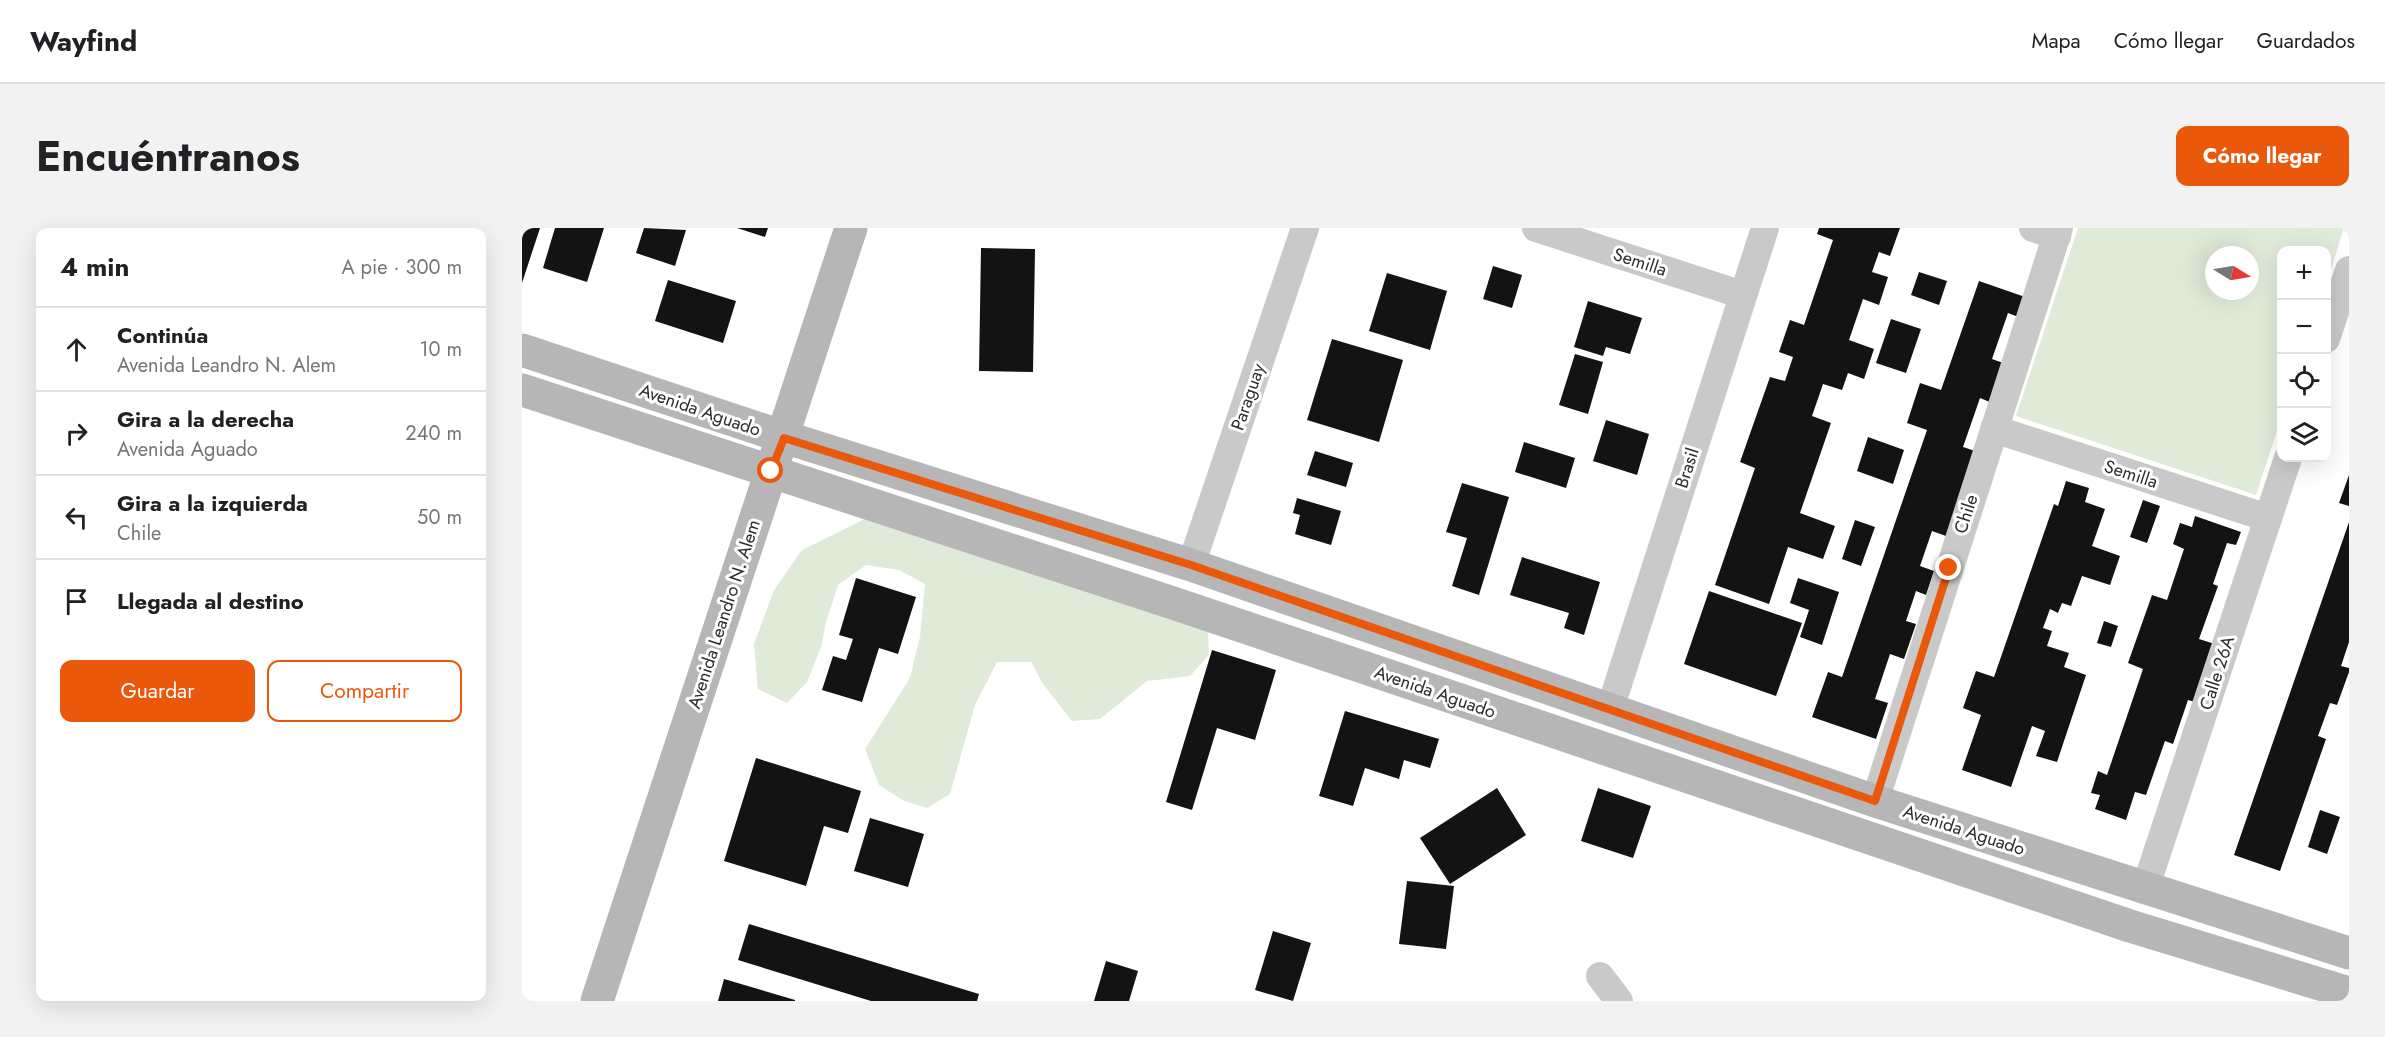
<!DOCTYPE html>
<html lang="es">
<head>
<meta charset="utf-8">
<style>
  :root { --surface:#fff; --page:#f2f2f2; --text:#202124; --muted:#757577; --line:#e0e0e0; --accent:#ea580c }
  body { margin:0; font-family:Jost,sans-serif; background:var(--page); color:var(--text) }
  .controls { position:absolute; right:18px; top:18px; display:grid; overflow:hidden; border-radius:12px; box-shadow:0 6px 24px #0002 }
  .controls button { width:54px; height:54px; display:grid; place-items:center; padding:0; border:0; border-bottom:2px solid var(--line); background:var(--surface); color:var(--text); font:30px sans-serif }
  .compass { position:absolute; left:1683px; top:18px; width:54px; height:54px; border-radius:50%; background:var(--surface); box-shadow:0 6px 24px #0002; rotate:101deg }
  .stop { position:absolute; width:18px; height:18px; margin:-14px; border:4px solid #ea580c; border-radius:50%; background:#fff }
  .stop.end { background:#ea580c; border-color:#fff; box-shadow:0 2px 6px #0008 }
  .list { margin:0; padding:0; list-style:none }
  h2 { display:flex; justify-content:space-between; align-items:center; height:78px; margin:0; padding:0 24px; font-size:26px }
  h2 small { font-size:20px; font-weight:400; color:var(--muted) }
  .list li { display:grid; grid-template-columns:39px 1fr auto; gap:18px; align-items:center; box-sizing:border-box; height:84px; padding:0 24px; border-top:2px solid var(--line) }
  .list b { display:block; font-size:22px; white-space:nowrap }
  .list p { margin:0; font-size:20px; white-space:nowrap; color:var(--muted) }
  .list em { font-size:20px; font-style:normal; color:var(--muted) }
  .actions { display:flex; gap:12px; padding:18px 24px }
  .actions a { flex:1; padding:14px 0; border:2px solid var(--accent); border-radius:12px; text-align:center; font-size:21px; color:var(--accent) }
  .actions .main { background:var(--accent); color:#fff }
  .icon { flex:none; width:33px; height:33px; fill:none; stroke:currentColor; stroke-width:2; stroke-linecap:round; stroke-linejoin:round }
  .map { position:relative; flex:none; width:1827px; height:773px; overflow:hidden; border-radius:12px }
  header { display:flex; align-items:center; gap:36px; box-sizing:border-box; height:84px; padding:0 30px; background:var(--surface); border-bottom:2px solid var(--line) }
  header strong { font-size:28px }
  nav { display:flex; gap:33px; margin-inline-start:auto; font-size:21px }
  .intro { display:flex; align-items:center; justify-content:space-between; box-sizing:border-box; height:144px; padding:0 36px }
  h1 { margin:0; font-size:42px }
  .button { padding:15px 27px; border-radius:12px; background:var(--accent); color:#fff; font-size:21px; font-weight:700 }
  main { display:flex; gap:36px; padding:0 36px }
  aside { flex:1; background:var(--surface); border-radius:12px; box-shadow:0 6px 24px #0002 }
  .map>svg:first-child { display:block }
</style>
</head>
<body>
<header>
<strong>Wayfind</strong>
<nav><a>Mapa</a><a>Cómo llegar</a><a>Guardados</a></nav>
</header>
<div class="intro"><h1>Encuéntranos</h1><a class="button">Cómo llegar</a></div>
<main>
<aside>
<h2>4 min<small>A pie · 300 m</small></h2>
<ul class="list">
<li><svg class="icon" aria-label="ahead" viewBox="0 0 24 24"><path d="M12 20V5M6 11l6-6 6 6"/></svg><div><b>Continúa</b><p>Avenida Leandro N. Alem</p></div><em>10 m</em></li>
<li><svg class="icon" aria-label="right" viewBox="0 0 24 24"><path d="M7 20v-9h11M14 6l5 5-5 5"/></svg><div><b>Gira a la derecha</b><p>Avenida Aguado</p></div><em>240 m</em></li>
<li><svg class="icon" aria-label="left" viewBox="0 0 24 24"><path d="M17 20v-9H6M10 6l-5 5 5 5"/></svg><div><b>Gira a la izquierda</b><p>Chile</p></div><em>50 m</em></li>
<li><svg class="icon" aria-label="arrive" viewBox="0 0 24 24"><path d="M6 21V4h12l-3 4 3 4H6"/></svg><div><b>Llegada al destino</b></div></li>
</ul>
<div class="actions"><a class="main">Guardar</a><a>Compartir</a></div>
</aside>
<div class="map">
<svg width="1827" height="773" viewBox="0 0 1827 773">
  <rect width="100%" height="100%" fill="#fff"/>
  <g fill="#dfead8" fill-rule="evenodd">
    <path d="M1556 0H1822L1805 54 1804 22H1760L1759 191 1734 267 1494 188ZM1692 27H1728V63H1692Z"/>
    <path d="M347 289 685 386 687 427 668 448 625 453 578 491 550 493 521 456 509 434H475L453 477 428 566 405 580 382 573 357 557 343 521 388 450 398 409 403 356 377 342 344 337 316 357 304 394 299 419 285 454 265 475 236 461 232 416 252 362 280 322Z"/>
  </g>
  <g fill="#131313">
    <path d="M0 0H18L0 55Z"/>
    <path d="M33 0H82L65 54 21 40Z"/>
    <path d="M122 0 164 2 153 38 114 25Z"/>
    <path d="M215 0H246L243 9Z"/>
    <path d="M1297 0H1378L1368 28 1357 24 1350 44 1366 49 1357 77 1341 71 1327 112 1352 121 1342 151 1326 145 1320 162 1301 156 1290 188 1309 195 1278 285 1313 298 1301 331 1266 319 1247 376 1193 357 1233 240 1218 234 1248 149 1263 153 1271 129 1257 124 1268 92 1282 97 1311 12 1295 6Z"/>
    <path d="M459 20 513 21 511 144 457 143Z"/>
    <path d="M971 38 1000 47 990 80 961 71Z"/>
    <path d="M1397 44 1425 53 1417 77 1389 67Z"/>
    <path d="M865 45 925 63 908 122 847 103Z"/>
    <path d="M146 52 214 73 201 115 133 93Z"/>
    <path d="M1457 53 1506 70 1499 90 1486 85 1470 131 1484 136 1470 175 1458 170 1441 219 1453 223 1424 308 1410 303 1398 338 1412 343 1404 367 1394 363 1384 393 1394 396 1382 431 1368 426 1353 471 1366 475 1354 511 1290 489 1306 444 1320 449 1405 202 1385 195 1398 155 1419 162Z"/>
    <path d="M1066 73 1120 90 1108 126 1084 119 1081 128 1052 119Z"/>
    <path d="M1369 91 1399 101 1384 145 1354 135Z"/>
    <path d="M810 111 881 132 857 214 785 192Z"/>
    <path d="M1053 126 1081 134 1066 186 1037 177Z"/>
    <path d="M1084 192 1127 206 1115 247 1071 233Z"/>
    <path d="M1346 209 1382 222 1371 256 1335 243Z"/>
    <path d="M1002 214 1053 230 1044 260 993 244Z"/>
    <path d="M793 223 831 235 824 259 785 247Z"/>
    <path d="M1827 247V278L1817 275Z"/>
    <path d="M1544 253 1567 260 1563 274 1583 281 1570 318 1598 328 1588 357 1560 348 1549 378 1540 375 1536 385 1528 381 1521 400 1530 403 1525 418 1547 425 1542 439 1564 447 1535 534 1514 528 1523 503 1510 498 1489 559 1440 542 1459 487 1441 480 1454 443 1472 449 1532 276 1536 278Z"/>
    <path d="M940 255 987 269 957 367 930 358 945 310 924 304Z"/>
    <path d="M775 270 819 283 809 317 773 306 778 287 771 285Z"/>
    <path d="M1621 272 1638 278 1625 315 1608 309Z"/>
    <path d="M1673 288 1719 304 1714 317 1705 315 1691 356 1696 358 1677 411 1696 417 1676 475 1666 472 1651 516 1643 513 1624 567 1613 564 1604 592 1573 581 1578 567 1569 565 1576 543 1585 547 1621 441 1606 435 1630 367 1645 372 1662 321 1651 316 1658 295 1670 299Z"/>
    <path d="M1333 292 1353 299 1339 338 1320 331Z"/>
    <path d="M1827 294V414L1819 438 1827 440V444L1815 477 1808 475 1796 508 1804 511 1758 643 1712 627Z"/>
    <path d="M1000 329 1078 354 1062 407 1042 400 1047 385 988 367Z"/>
    <path d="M334 350 394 369 376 426 357 420 340 474 300 462 311 428 324 432 331 411 317 407Z"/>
    <path d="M1276 350 1317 364 1300 417 1278 409 1287 382 1268 375Z"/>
    <path d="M1187 363 1280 395 1254 468 1162 436Z"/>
    <path d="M1582 393 1596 398 1589 419 1575 415Z"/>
    <path d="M690 422 754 442 733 512 695 500 670 582 644 574Z"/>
    <path d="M823 483 917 511 908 540 882 532 877 551 843 540 831 578 797 568Z"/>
    <path d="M234 530 339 563 326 605 302 598 284 658 202 633Z"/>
    <path d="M975 560 1004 607 928 656 898 610Z"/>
    <path d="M1076 560 1129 578 1111 630 1059 613Z"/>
    <path d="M1798 582 1818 589 1805 626 1786 619Z"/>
    <path d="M348 590 402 606 386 659 332 643Z"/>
    <path d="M885 653 932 658 924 721 877 716Z"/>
    <path d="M227 696 457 766 455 773H349L216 732Z"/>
    <path d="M751 703 789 715 771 773 733 762Z"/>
    <path d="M584 733 616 743 607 773H572Z"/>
    <path d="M202 751 273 772V773H196Z"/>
  </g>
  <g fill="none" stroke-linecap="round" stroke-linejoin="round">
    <g stroke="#c9c9c9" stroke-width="28">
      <path d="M1014 0 1221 67"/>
      <path d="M1511 0 1535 8"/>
      <path d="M1804 111 1827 42"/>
      <path d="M1472 201 1746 290"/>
      <path d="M669 337 783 0"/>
      <path d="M1088 481 1243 0"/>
      <path d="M1353 573 1537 0"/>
      <path d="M1623 661 1766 230"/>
      <path d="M1078 748 1097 773"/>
    </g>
    <g stroke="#b6b6b6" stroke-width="33">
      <path d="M0 122 262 209 669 337 1353 573 1827 725"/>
      <path d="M0 162 654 376 1608 698 1827 765"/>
      <path d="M75 773 329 0"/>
    </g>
  </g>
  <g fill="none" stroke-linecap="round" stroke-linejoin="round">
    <path stroke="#ea580c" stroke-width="8" d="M249 243 262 210 669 337 1353 573 1427 340"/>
  </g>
  <g text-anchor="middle" stroke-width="6" stroke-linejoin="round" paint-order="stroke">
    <g font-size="18" fill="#2c2c2c" stroke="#fff">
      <text transform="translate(1118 34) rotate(18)" y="6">Semilla</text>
      <text transform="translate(726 169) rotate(-71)" y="6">Paraguay</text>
      <text transform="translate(178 182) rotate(19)" y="6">Avenida Aguado</text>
      <text transform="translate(1165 240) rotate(-72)" y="6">Brasil</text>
      <text transform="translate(1609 246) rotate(18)" y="6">Semilla</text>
      <text transform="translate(1444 286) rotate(-72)" y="6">Chile</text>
      <text transform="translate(202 386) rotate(-72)" y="6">Avenida Leandro N. Alem</text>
      <text transform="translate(1695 445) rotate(-72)" y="6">Calle 26A</text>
      <text transform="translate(913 464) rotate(19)" y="6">Avenida Aguado</text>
      <text transform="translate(1442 602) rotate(18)" y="6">Avenida Aguado</text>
    </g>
  </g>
</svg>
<div class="controls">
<button>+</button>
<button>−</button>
<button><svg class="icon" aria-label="locate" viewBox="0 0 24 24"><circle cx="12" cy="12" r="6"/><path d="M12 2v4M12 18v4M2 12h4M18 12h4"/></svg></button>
<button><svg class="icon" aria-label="layers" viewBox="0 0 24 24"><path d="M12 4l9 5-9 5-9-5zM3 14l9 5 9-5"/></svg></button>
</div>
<svg class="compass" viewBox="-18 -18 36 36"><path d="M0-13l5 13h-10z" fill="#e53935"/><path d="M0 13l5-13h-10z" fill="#757577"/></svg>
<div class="stop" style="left:249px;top:243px"></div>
<div class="stop end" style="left:1427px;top:340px"></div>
</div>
</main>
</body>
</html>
